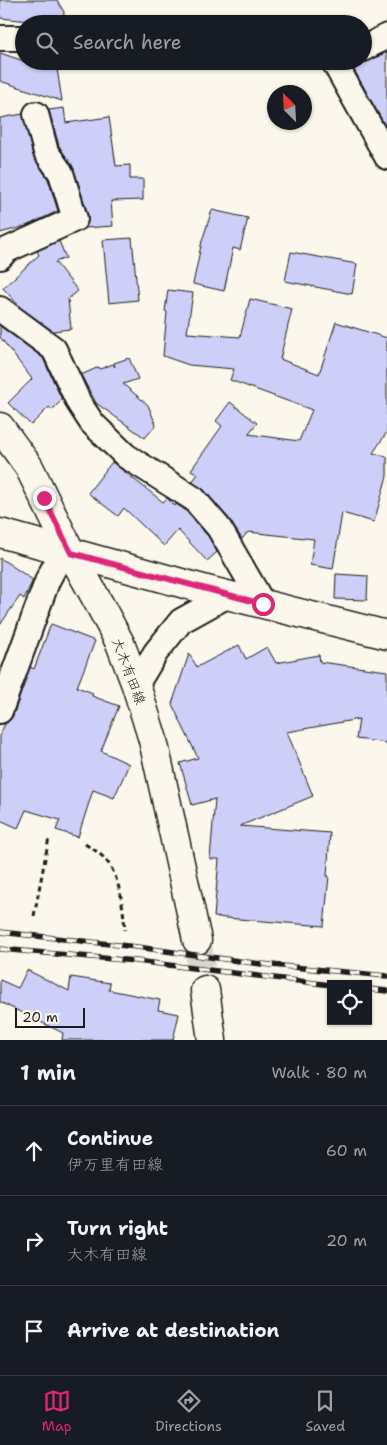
<!DOCTYPE html>
<html lang="en">
<head>
<meta charset="utf-8">
<style>
  :root { --surface:#171b24; --page:#20242c; --text:#f1f3f6; --muted:#9ea1a6; --line:#363941; --accent:#db2777 }
  body { margin:0; font-family:"Shantell Sans","Klee One",sans-serif; background:var(--page); color:var(--text) }
  .controls { position:absolute; right:15px; bottom:15px; display:grid; overflow:hidden; border-radius:0px; box-shadow:0 1px 4px #0004 }
  .controls button { width:45px; height:45px; display:grid; place-items:center; padding:0; border:0; border-bottom:1px solid var(--line); background:var(--surface); color:var(--text); font:25px sans-serif }
  .compass { position:absolute; left:267px; top:85px; width:45px; height:45px; border-radius:50%; background:var(--surface); box-shadow:0 1px 4px #0004; rotate:336deg }
  .scale { position:absolute; left:15px; bottom:12px; width:70px; box-sizing:border-box; padding-left:5px; border:2px solid #1c1c1c; border-top:0; font-size:14px; line-height:18px; white-space:nowrap; color:#1c1c1c; -webkit-text-stroke:4px #fbf7ec; paint-order:stroke }
  .stop { position:absolute; width:15px; height:15px; margin:-11px; border:4px solid #db2777; border-radius:50%; background:#fff }
  .stop.end { background:#db2777; border-color:#fff; box-shadow:0 1px 5px #0008 }
  .list { margin:0; padding:0; list-style:none }
  h2 { display:flex; justify-content:space-between; align-items:center; height:65px; margin:0; padding:0 20px; font-size:21px }
  h2 small { font-size:16px; font-weight:400; color:var(--muted) }
  .list li { display:grid; grid-template-columns:32px 1fr auto; gap:15px; align-items:center; box-sizing:border-box; height:90px; padding:0 20px; border-top:1px solid var(--line) }
  .list b { display:block; font-size:19px; white-space:nowrap }
  .list p { margin:0; font-size:16px; white-space:nowrap; color:var(--muted) }
  .list em { font-size:16px; font-style:normal; color:var(--muted) }
  .icon { flex:none; width:28px; height:28px; fill:none; stroke:currentColor; stroke-width:2; stroke-linecap:round; stroke-linejoin:round }
  .map { position:relative; flex:none; width:387px; height:1040px; overflow:hidden }
  .search { position:absolute; background:var(--surface); box-shadow:0 1px 4px #0004; left:15px; right:15px; top:15px; height:55px; display:flex; align-items:center; gap:12px; box-sizing:border-box; padding:0 18px; border-radius:28px; color:var(--muted); font-size:19px }
  .sheet { height:335px; background:var(--surface) }
  nav { display:flex; justify-content:space-around; align-items:center; box-sizing:border-box; height:70px; border-top:1px solid var(--line); background:var(--surface); font-size:14px; color:var(--muted) }
  nav a { display:grid; justify-items:center; gap:2px }
  nav .on { color:var(--accent) }
  .map>svg:first-child { display:block }
</style>
</head>
<body>
<div class="map">
<svg width="387" height="1040" viewBox="0 0 387 1040">
  <rect width="100%" height="100%" fill="#fbf7ec"/>
  <filter id="ink" filterUnits="userSpaceOnUse"><feTurbulence type="fractalNoise" baseFrequency=".02" numOctaves="2"/><feDisplacementMap in="SourceGraphic" scale="10" xChannelSelector="R" yChannelSelector="G"/><feConvolveMatrix kernelMatrix="1 2 1 2 8 2 1 2 1" color-interpolation-filters="sRGB"/></filter>
  <g filter="url(#ink)">
    <g fill="#cdcff8" stroke="#1c1c1c">
      <path d="M0 0H57L64 12 63 24H30V21L0 18Z"/>
      <path d="M387 52V129L352 66 358 61 363 63 370 61Z"/>
      <path d="M0 53 36 65 56 62 62 101 0 81Z"/>
      <path d="M64 108 66 123 109 117 116 166 130 165V179H143V200L111 201 113 226 85 228 88 222V215L74 169 59 146 49 110Z"/>
      <path d="M23 114 33 156 48 179 58 211 26 226 0 233V118Z"/>
      <path d="M212 210 248 218 240 250 233 248 224 291 193 284 202 241Z"/>
      <path d="M132 238 138 300 109 303 103 240Z"/>
      <path d="M59 241 66 258 55 262 78 291 68 299 71 329 53 331 21 308 3 288 39 255 37 251Z"/>
      <path d="M291 252 357 264 352 294 285 281Z"/>
      <path d="M168 290 193 293 187 333 240 337 250 299 292 309 280 359 319 374 336 322 387 338V432L373 453 387 457V476L374 522 342 513 333 569 310 565 314 539 248 532 242 539 229 519 204 490 192 482 198 474 191 470 222 426 216 421 230 402 257 423 248 434 299 441 312 410 230 380 234 369 189 365 163 356 167 312 165 311Z"/>
      <path d="M0 326 43 358 62 400 52 410 49 407 31 425 8 403 32 379 0 337Z"/>
      <path d="M129 358 138 379 123 384 148 405 156 425 145 438 96 403 81 375 99 367 100 369 113 364 115 367 114 363Z"/>
      <path d="M112 462 163 502 167 498 175 506 176 504 185 510 208 536 217 552 207 561 178 530 164 546 124 508 118 516 88 493Z"/>
      <path d="M0 558 33 580 24 599 20 596 0 625Z"/>
      <path d="M336 574 368 576 367 600 335 599Z"/>
      <path d="M51 624 95 641 77 687 93 693 92 696 119 706 101 751 129 764 114 798 93 790 78 837 56 830 60 820 26 810 18 828 0 820V734L5 724 9 721 13 716 30 667 34 669Z"/>
      <path d="M239 645 246 659 267 647 276 663 319 655 320 662 387 671V743L356 739 359 719 287 732 313 796 240 826 330 833 327 876H329L324 926 214 917 219 859H210L215 799 192 805 180 763 198 758 172 704 189 654 197 667Z"/>
      <path d="M27 970 69 991 71 977 110 983 109 990 160 1000 158 1010 179 1014 173 1040H62L63 1033 0 1002V980L18 988Z"/>
    </g>
    <g fill="none" stroke-linecap="round" stroke-linejoin="round">
      <path stroke="#dad6cd" stroke-width="28" stroke-dasharray="28 14" stroke-linecap="butt" d="M197 940 205 990"/>
      <defs>
        <g id="minor">
          <path d="M0 38H24"/>
          <path d="M363 49 387 36"/>
          <path d="M339 61 335 64 387 157"/>
          <path d="M0 257 7 250 75 219 61 173 46 152 36 114"/>
          <path d="M0 309 54 349 79 403 92 423 126 456 194 499 219 528 263 604"/>
          <path d="M136 685 156 652 181 621 228 595"/>
          <path d="M0 711 48 579 55 566 71 553"/>
        </g>
        <g id="secondary">
          <path d="M0 427 29 467 71 553 102 609 120 643 136 685 153 740 197 940"/>
          <path d="M0 533 203 589 387 635"/>
          <path d="M205 990 212 1040"/>
        </g>
      </defs>
      <use href="#minor" stroke="#1c1c1c" stroke-width="28"/>
      <use href="#secondary" stroke="#1c1c1c" stroke-width="31"/>
      <g stroke="#1c1c1c" stroke-width="3" stroke-dasharray="5 4" stroke-linecap="butt">
        <path d="M85 844C91 848 97 851 102 856 120 872 123 907 125 930"/>
        <path d="M34 916 49 838"/>
      </g>
      <use href="#minor" stroke="#fbf7ec" stroke-width="24"/>
      <use href="#secondary" stroke="#fbf7ec" stroke-width="28"/>
      <defs>
        <g id="rail">
          <path d="M0 932 137 947 261 964 387 976"/>
          <path d="M0 949 136 961 331 985"/>
          <path d="M368 989 387 991"/>
        </g>
      </defs>
      <use href="#rail" stroke="#1c1c1c" stroke-width="5.5"/>
      <use href="#rail" stroke="#fbf7ec" stroke-width="4" stroke-dasharray="11" stroke-linecap="butt"/>
    </g>
  </g>
  <g fill="none" stroke-linecap="round" stroke-linejoin="round" filter="url(#ink)">
    <path stroke="#db2777" stroke-width="6" d="M44 498 71 553 263 604"/>
  </g>
  <g text-anchor="middle" stroke-width="5" stroke-linejoin="round" paint-order="stroke">
    <g font-size="14" fill="#1c1c1c" stroke="#fbf7ec">
      <text transform="translate(129 671) rotate(69)" y="5">大木有田線</text>
    </g>
  </g>
</svg>
<div class="controls">
<button><svg class="icon" aria-label="locate" viewBox="0 0 24 24"><circle cx="12" cy="12" r="6"/><path d="M12 2v4M12 18v4M2 12h4M18 12h4"/></svg></button>
</div>
<svg class="compass" viewBox="-18 -18 36 36"><path d="M0-13l5 13h-10z" fill="#e53935"/><path d="M0 13l5-13h-10z" fill="#9ea1a6"/></svg>
<div class="scale">20 m</div>
<div class="stop" style="left:263px;top:604px"></div>
<div class="stop end" style="left:44px;top:498px"></div>
<div class="search"><svg class="icon" aria-label="search" viewBox="0 0 24 24"><circle cx="10" cy="10" r="6"/><path d="M15 15l6 6"/></svg>Search here</div>
</div>
<section class="sheet">
<h2>1 min<small>Walk · 80 m</small></h2>
<ul class="list">
<li><svg class="icon" aria-label="ahead" viewBox="0 0 24 24"><path d="M12 20V5M6 11l6-6 6 6"/></svg><div><b>Continue</b><p>伊万里有田線</p></div><em>60 m</em></li>
<li><svg class="icon" aria-label="right" viewBox="0 0 24 24"><path d="M7 20v-9h11M14 6l5 5-5 5"/></svg><div><b>Turn right</b><p>大木有田線</p></div><em>20 m</em></li>
<li><svg class="icon" aria-label="arrive" viewBox="0 0 24 24"><path d="M6 21V4h12l-3 4 3 4H6"/></svg><div><b>Arrive at destination</b></div></li>
</ul>
</section>
<nav>
<a class="on"><svg class="icon" aria-label="map" viewBox="0 0 24 24"><path d="M3 6l6-2 6 2 6-2v14l-6 2-6-2-6 2zM9 4v14M15 6v14"/></svg>Map</a>
<a><svg class="icon" aria-label="directions" viewBox="0 0 24 24"><path d="M12 3l9 9-9 9-9-9zM9 14v-3h6M13 9l2 2-2 2"/></svg>Directions</a>
<a><svg class="icon" aria-label="saved" viewBox="0 0 24 24"><path d="M7 4h10v16l-5-4-5 4z"/></svg>Saved</a>
</nav>
</body>
</html>
